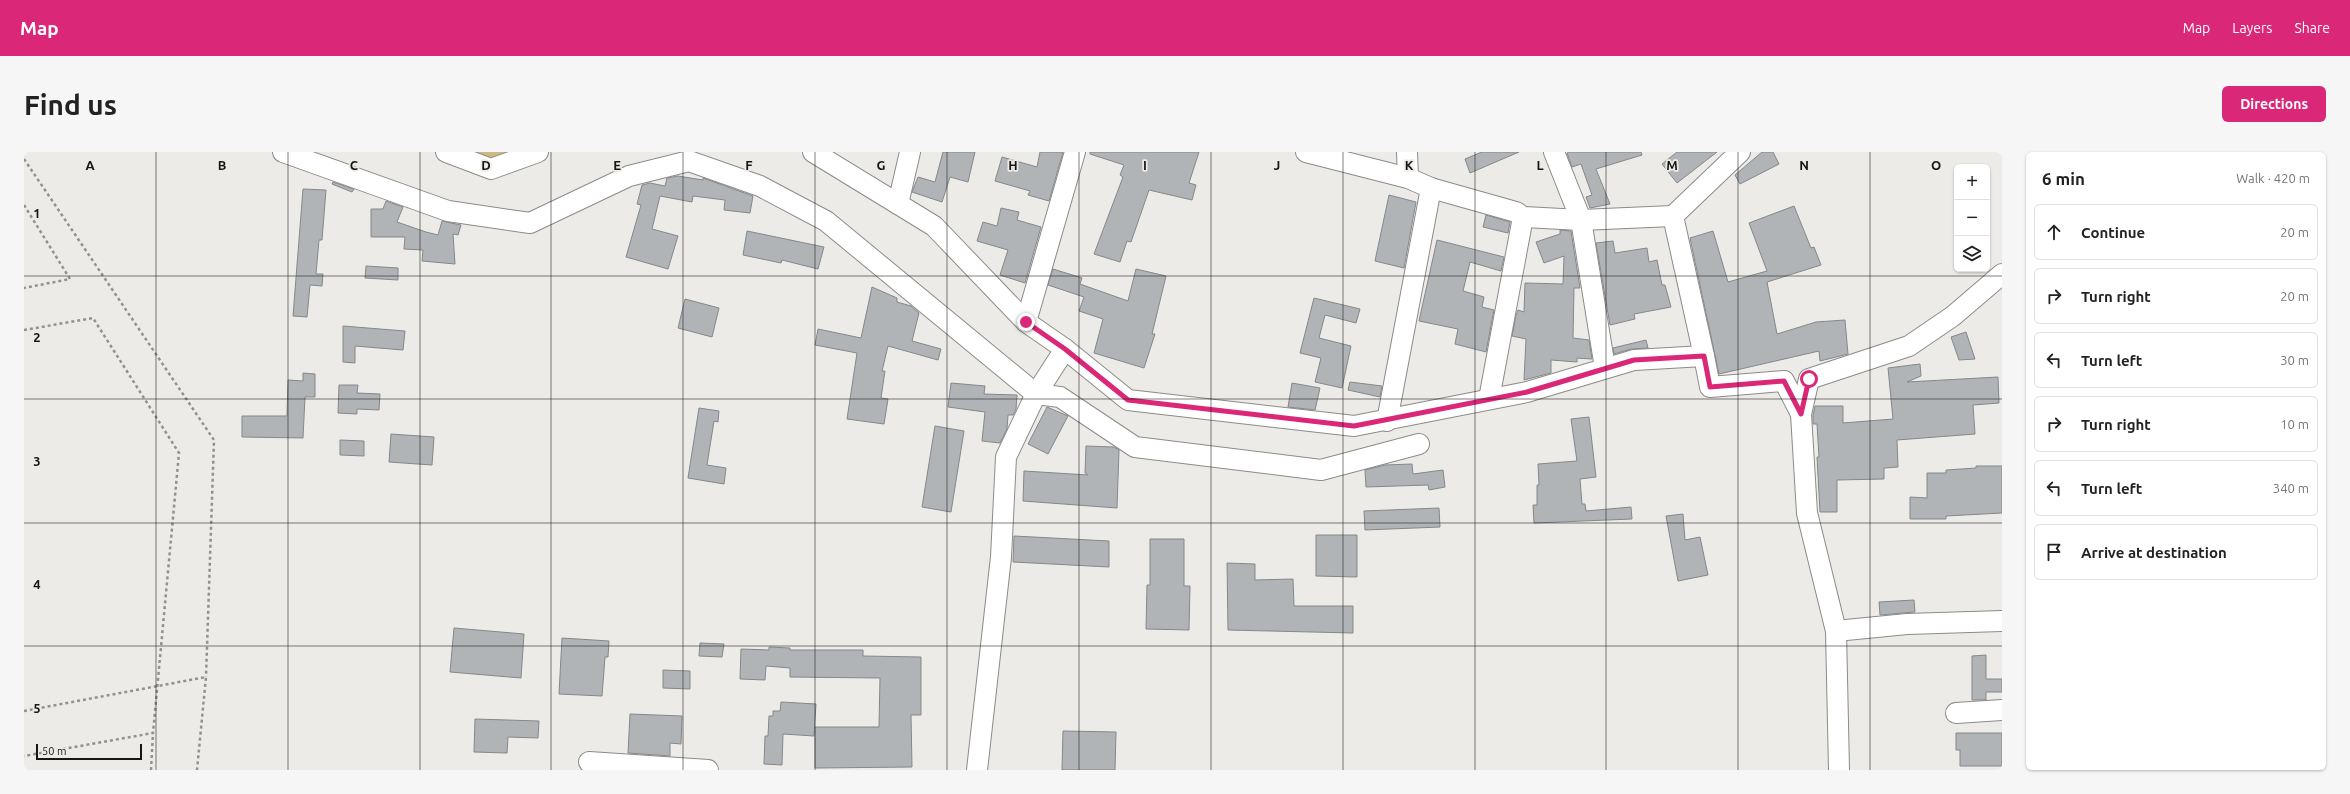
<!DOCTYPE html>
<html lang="en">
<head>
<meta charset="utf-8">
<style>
  :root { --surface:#fff; --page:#f6f6f6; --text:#222; --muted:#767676; --line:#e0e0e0; --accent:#db2777 }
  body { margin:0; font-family:Ubuntu,sans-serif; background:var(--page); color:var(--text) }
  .controls { position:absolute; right:12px; top:12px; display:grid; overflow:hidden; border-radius:6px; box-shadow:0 1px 3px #0004 }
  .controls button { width:36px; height:36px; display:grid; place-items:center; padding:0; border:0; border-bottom:1px solid var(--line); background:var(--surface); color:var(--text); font:20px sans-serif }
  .scale { position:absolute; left:12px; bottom:10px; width:106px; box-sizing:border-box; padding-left:4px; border:2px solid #171615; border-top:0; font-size:11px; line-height:14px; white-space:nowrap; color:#171615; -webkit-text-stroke:3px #edebe7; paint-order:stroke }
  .stop { position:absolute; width:12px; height:12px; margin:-9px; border:3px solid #db2777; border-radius:50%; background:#fff }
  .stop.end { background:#db2777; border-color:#fff; box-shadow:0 1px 4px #0008 }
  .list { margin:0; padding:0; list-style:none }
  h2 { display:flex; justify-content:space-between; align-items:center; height:52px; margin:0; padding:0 16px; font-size:17px }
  h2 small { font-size:13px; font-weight:400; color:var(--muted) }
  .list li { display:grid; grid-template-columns:26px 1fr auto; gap:12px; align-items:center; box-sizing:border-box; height:56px; margin:0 8px 8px; padding:0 8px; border:1px solid var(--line); border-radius:6px }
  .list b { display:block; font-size:15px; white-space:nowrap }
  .list em { font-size:13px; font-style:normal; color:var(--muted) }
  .icon { flex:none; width:22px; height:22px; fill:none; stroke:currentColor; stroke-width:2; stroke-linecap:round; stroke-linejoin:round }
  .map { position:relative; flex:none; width:1978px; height:618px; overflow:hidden; border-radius:6px }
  header { display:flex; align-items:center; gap:24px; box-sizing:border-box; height:56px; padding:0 20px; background:var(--accent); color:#fff }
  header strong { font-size:19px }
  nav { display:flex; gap:22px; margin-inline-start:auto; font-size:14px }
  .intro { display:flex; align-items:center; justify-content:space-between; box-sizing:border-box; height:96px; padding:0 24px }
  h1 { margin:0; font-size:28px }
  .button { padding:10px 18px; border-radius:6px; background:var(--accent); color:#fff; font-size:14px; font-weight:700 }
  main { display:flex; gap:24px; padding:0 24px }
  aside { flex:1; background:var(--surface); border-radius:6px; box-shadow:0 1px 3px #0004 }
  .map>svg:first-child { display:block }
</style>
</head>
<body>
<header>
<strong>Map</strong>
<nav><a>Map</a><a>Layers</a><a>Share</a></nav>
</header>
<div class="intro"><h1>Find us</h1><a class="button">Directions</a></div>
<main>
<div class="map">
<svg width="1978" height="618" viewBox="0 0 1978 618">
  <rect width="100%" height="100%" fill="#edebe7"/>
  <path fill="#ceb984" d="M434 0H489L461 10Z"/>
  <g fill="#b1b4b7" stroke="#85878b">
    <path d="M919 0H951L944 30 926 25 918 50 888 40 894 25 911 30Z"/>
    <path d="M1016 0H1039L1025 49 1004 43 1006 39 971 29 978 5 1013 15Z"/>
    <path d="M1066 0H1175L1165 31 1172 33 1168 48 1125 38 1107 90 1103 89 1096 110 1070 102 1099 25 1096 23 1100 13 1066 2Z"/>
    <path d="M1458 0H1495L1446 21 1441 7Z"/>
    <path d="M1545 0H1617L1618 3 1572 17 1586 52 1566 56 1562 45 1568 43 1557 12 1548 15 1543 1Z"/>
    <path d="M1653 0H1693L1653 31 1638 12Z"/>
    <path d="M1738 0H1749L1755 12 1716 32 1711 23Z"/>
    <path d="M654 24 679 28V26L729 44 726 61 700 58 701 48 669 44 668 50 636 44 628 77 654 84 644 117 602 105 617 53 613 52 618 33 626 31 641 34 643 26Z"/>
    <path d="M309 30 330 37 328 40 308 32Z"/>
    <path d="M279 37 302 38 298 88H295L292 122H299L298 134 286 133 283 165 269 164Z"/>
    <path d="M1365 43 1392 50 1380 116 1351 109Z"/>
    <path d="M362 49 379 55 373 70 402 80 414 83 418 69 437 73 434 83 429 82 431 112 398 109 399 98 380 97 381 85H347V57H359Z"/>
    <path d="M1770 54 1787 96 1790 95 1797 113 1743 130 1753 182 1792 170 1821 168 1824 202 1796 209 1795 199 1695 222 1666 86 1689 79 1704 130 1743 119 1725 71Z"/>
    <path d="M977 56 995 60 993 68 1017 75 1001 131 976 123 984 98 953 89 959 70 973 74Z"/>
    <path d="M1462 63 1486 70 1484 81 1459 75Z"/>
    <path d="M1536 78 1547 79 1556 136H1550L1549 186 1565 188 1568 207 1553 206V210L1527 208V221L1500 228 1502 187 1488 184 1492 163 1494 158 1500 160 1501 131 1539 132 1540 104 1520 111 1512 90 1536 82Z"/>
    <path d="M723 79 800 95 794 117 758 108 757 111 719 103Z"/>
    <path d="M1413 88 1480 105 1477 119 1446 110 1439 139 1460 145 1458 155 1470 158 1462 200 1431 192 1434 177 1395 169Z"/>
    <path d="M1589 89 1591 101 1623 96 1625 110 1633 108 1638 133H1641L1647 155 1610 162 1611 167 1586 173 1572 91Z"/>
    <path d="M342 114 374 116V128L341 126Z"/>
    <path d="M1029 117 1058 126 1056 132 1104 149 1112 117 1142 124 1128 182H1131L1120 216 1070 201 1079 167 1055 159 1060 145 1024 133Z"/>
    <path d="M848 135 873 146V150L887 154 895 161 888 189 917 197 914 208 864 194 858 219H861L857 246 864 247 860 272 823 267 833 201 791 193 794 177 837 186Z"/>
    <path d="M1290 146 1336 157 1332 171 1301 163 1295 186 1327 194 1318 236 1291 230 1297 206 1276 201Z"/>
    <path d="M661 147 695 156 688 185 654 176Z"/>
    <path d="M319 174 381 179 379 198 331 194V211L319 210Z"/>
    <path d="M1942 180 1951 207 1935 208 1927 185Z"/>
    <path d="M1622 188 1624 196 1607 197 1590 202 1589 196Z"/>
    <path d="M1896 212 1897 224 1883 230 1974 225 1975 251 1949 253 1951 282 1873 288 1874 315 1860 316V327L1813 328V360H1796L1793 305H1795L1793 272H1789V263L1791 254H1819V271L1869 267 1864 216Z"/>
    <path d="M279 221 291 222V245H281L279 286 218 285V264H263L264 228 279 229Z"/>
    <path d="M1326 230 1358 234 1356 245 1324 238Z"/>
    <path d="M927 231 961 234 960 242 993 243 992 257 989 263H984L983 277 976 291 958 289 961 260 924 255Z"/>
    <path d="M1268 231 1296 236 1291 258 1264 255Z"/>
    <path d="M315 233H334L333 241 356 242 355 258 333 257V262L314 261Z"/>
    <path d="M1023 255 1044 264 1024 302 1004 292Z"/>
    <path d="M675 256 695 259 694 270 690 269 683 313 702 316 700 332 664 326Z"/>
    <path d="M1565 265 1572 325 1556 327 1558 352H1561L1562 359 1607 355 1608 367 1510 371 1509 353H1513V333H1515L1514 312 1553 309 1547 267Z"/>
    <path d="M911 274 940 279 927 360 898 355Z"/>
    <path d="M367 282 410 285 408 313 365 310Z"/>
    <path d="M316 288 340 289V304L316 303Z"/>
    <path d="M1062 294 1090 295 1095 298 1093 356 999 349 1000 319 1064 323 1061 321Z"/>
    <path d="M1388 312 1389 322 1419 318 1421 335 1405 338 1404 333 1342 335 1341 318 1361 313Z"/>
    <path d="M1952 314H1978V361L1922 364V367H1886V345L1903 346V321H1922V318L1952 316Z"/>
    <path d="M1415 356 1416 375 1341 378 1340 359Z"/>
    <path d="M1659 362 1661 388 1676 385 1684 423 1654 429 1642 364Z"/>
    <path d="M1292 383H1333V425L1292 424Z"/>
    <path d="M990 384 1085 389V415L989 410Z"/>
    <path d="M1126 387H1160V434H1166L1165 478 1122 477 1123 433H1126Z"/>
    <path d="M1203 411 1231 412V428L1269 427 1270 454H1329V481L1204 478Z"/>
    <path d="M1890 448 1891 460 1856 463 1855 450Z"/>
    <path d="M430 476 500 482 497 526 426 520Z"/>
    <path d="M538 486 585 489 584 505H581L578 544 535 542Z"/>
    <path d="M676 491 700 492 698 505 675 504Z"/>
    <path d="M745 495 766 496V498H839V504L897 505V563H887L888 615 791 616V575H855L856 526 766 525V516L742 514 741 528 716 527 717 497 745 498Z"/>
    <path d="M1962 503V527H1978V540H1962V548H1948V504Z"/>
    <path d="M639 518 666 519V537L639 536Z"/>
    <path d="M757 550 792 552 790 584 759 582 758 613 740 612 741 584H744L745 564H749V559H756Z"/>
    <path d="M606 562 658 564 657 592 646 591V604L604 601Z"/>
    <path d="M451 567 515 569 514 586 484 585 483 601 450 600Z"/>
    <path d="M1039 579 1092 580 1091 618H1038Z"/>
    <path d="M1932 581H1978V614H1936V598H1932Z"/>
  </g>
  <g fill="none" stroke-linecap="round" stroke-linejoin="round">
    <defs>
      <g id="minor">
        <path d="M259 0 424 59 506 71 605 24 665 9 736 34 802 69 1012 242 1036 245 1111 295 1297 318 1395 292"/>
        <path d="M422 0 467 17 514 0"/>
        <path d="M789 0 910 74 1002 170 1041 197 1104 248 1330 274 1503 240 1610 208 1680 204 1649 64 1716 0"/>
        <path d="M1282 0 1384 26 1407 36 1492 60 1499 65 1557 68 1649 64"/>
        <path d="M1383 0 1384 26"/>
        <path d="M1530 0 1557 68 1581 216"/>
        <path d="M874 52 886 0"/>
        <path d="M1002 170 1051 0"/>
        <path d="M1680 204 1686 235 1760 229 1777 262 1783 361 1812 479 1815 618"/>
        <path d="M1465 247 1499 65"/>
        <path d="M1777 262 1785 227 1885 194 1929 164 1978 122"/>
        <path d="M1363 269 1407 36"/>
        <path d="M1812 479 1883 472 1978 469"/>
        <path d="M1932 561 1978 558"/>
        <path d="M565 610 684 618"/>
        <path d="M953 618 977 405 982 305 1012 242 1041 197"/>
      </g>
    </defs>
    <use href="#minor" stroke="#8c8b87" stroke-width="22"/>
    <g stroke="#93918f" stroke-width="2.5" stroke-dasharray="3 3" stroke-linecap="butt">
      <path d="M0 7 190 288 182 525"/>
      <path d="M0 53 46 127 0 136"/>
      <path d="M0 178 69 166 155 301 129 581 0 604"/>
      <path d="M0 559 182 525 173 618"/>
      <path d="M127 618 129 581"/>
    </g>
    <use href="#minor" stroke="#fff" stroke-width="20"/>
  </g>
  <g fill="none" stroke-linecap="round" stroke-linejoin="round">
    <path stroke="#db2777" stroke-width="5" d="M1002 170 1041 197 1104 248 1330 274 1503 240 1610 208 1680 204 1686 235 1760 229 1777 262 1785 227"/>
  </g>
  <path fill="none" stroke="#171615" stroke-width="1" stroke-opacity="0.55" d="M132 0V618M264 0V618M396 0V618M527 0V618M659 0V618M791 0V618M923 0V618M1055 0V618M1187 0V618M1319 0V618M1451 0V618M1582 0V618M1714 0V618M1846 0V618M0 124H1978M0 247H1978M0 371H1978M0 494H1978"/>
  <g font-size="13" text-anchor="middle" font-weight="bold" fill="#171615" stroke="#edebe7" stroke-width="3.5" stroke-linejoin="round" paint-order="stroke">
    <text x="66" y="18">A</text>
    <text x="198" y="18">B</text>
    <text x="330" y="18">C</text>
    <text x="462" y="18">D</text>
    <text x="593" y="18">E</text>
    <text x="725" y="18">F</text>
    <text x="857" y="18">G</text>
    <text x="989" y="18">H</text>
    <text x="1121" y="18">I</text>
    <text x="1253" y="18">J</text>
    <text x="1385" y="18">K</text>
    <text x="1516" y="18">L</text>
    <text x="1648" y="18">M</text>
    <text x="1780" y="18">N</text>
    <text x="1912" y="18">O</text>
    <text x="13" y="66">1</text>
    <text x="13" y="190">2</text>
    <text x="13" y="314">3</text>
    <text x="13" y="437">4</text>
    <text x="13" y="561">5</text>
  </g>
</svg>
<div class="controls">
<button>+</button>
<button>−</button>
<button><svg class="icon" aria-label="layers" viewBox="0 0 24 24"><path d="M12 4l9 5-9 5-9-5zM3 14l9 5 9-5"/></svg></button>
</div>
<div class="scale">50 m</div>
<div class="stop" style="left:1785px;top:227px"></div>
<div class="stop end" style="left:1002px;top:170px"></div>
</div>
<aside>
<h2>6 min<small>Walk · 420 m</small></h2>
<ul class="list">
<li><svg class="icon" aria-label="ahead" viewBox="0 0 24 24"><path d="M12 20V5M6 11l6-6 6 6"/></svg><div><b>Continue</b></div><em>20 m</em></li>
<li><svg class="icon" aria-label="right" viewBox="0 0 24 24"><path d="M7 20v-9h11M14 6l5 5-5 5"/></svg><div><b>Turn right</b></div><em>20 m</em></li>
<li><svg class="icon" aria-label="left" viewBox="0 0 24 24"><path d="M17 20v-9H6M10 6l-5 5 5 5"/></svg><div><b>Turn left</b></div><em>30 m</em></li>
<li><svg class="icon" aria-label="right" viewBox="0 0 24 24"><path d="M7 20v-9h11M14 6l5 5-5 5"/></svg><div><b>Turn right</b></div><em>10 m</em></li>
<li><svg class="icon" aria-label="left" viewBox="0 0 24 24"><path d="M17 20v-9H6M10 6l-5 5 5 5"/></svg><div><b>Turn left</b></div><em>340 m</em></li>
<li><svg class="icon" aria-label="arrive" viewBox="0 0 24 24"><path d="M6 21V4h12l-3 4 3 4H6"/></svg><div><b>Arrive at destination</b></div></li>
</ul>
</aside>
</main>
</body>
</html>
